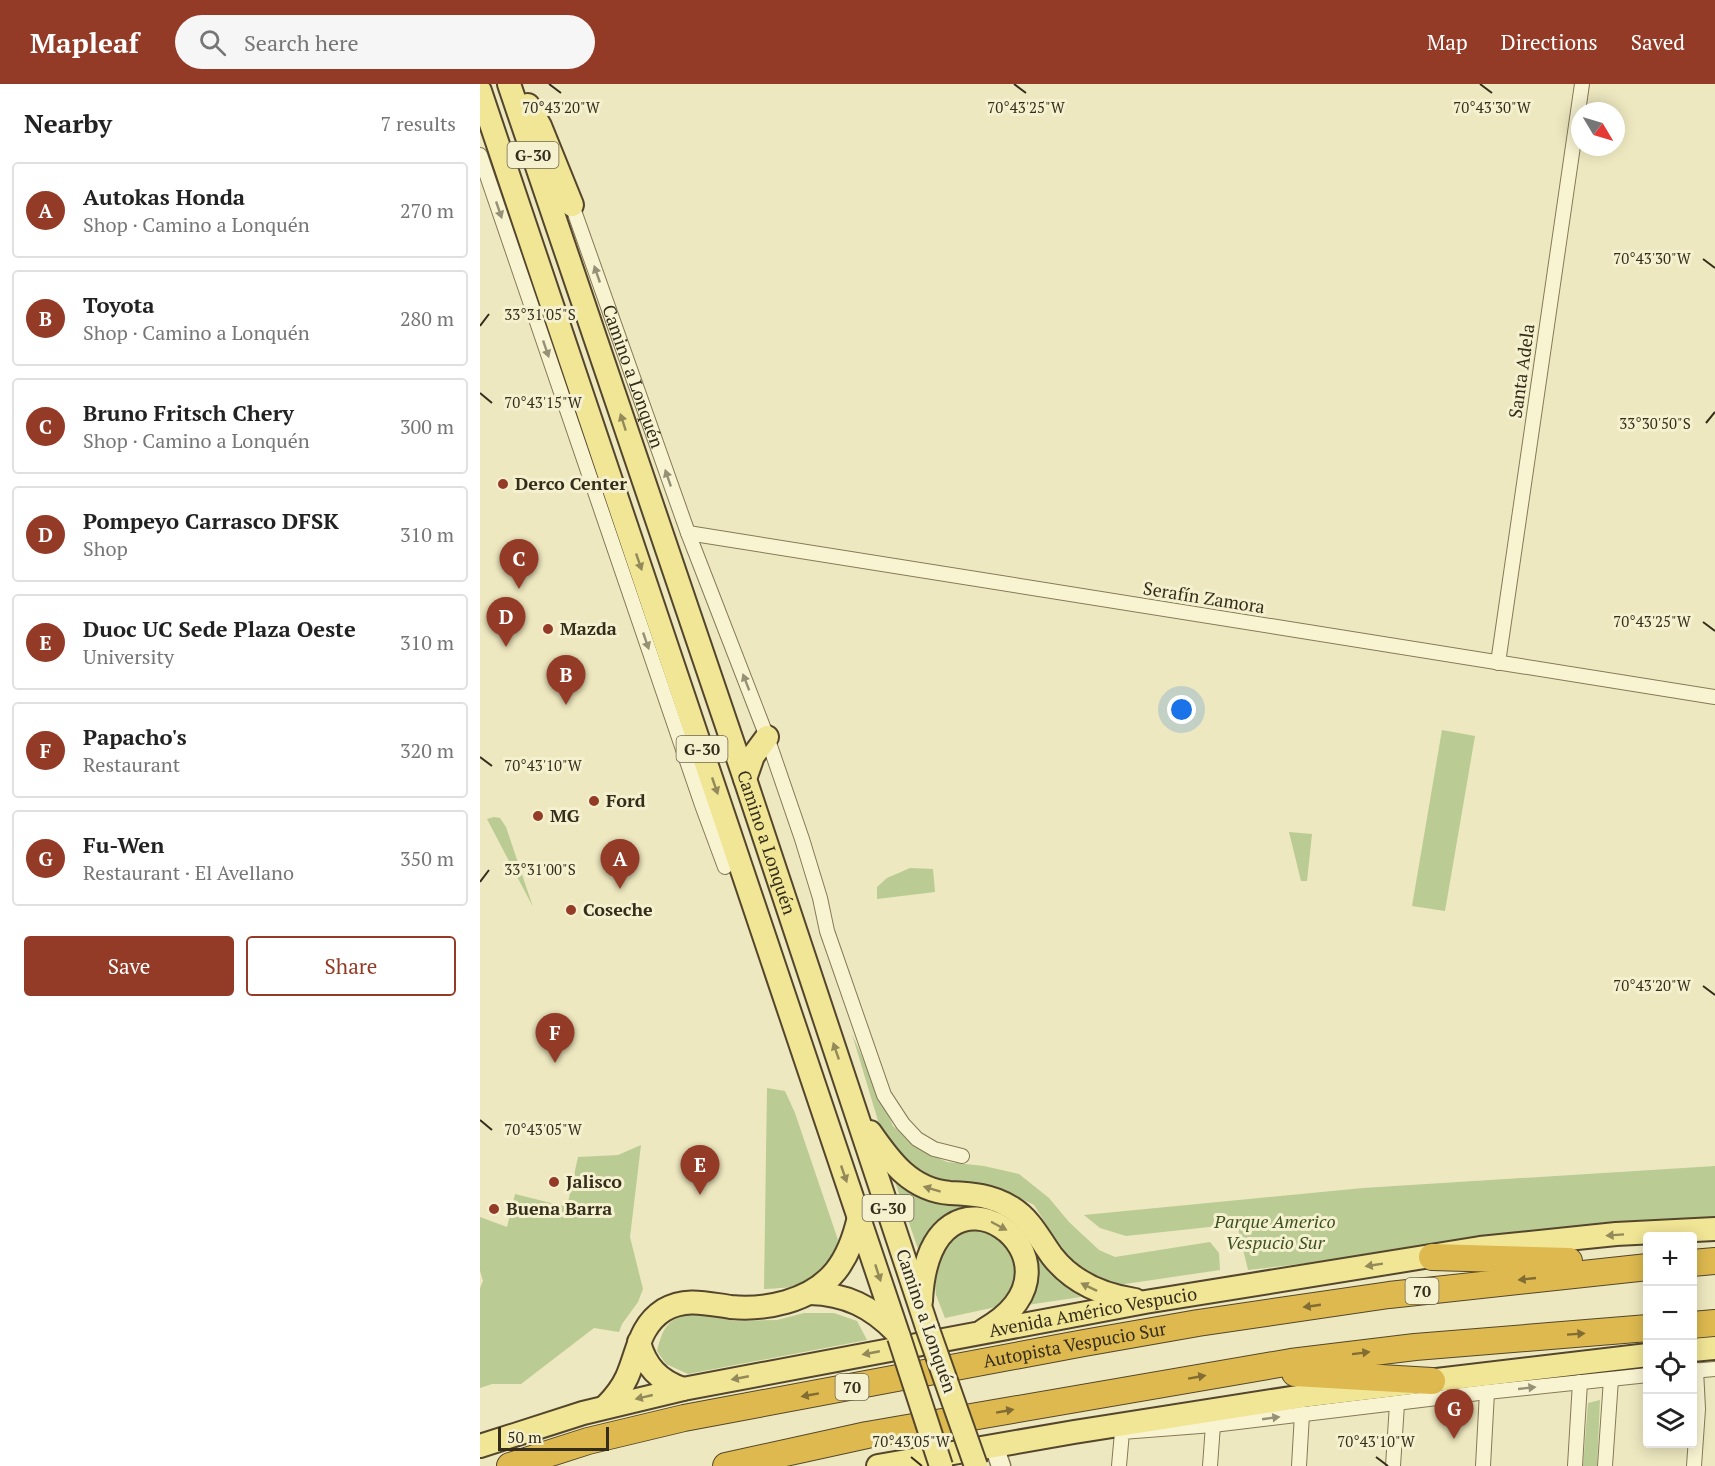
<!DOCTYPE html>
<html lang="en">
<head>
<meta charset="utf-8">
<style>
  :root { --surface:#fff; --page:#f6f6f6; --text:#222; --muted:#767676; --line:#e0e0e0; --accent:#943b28 }
  body { margin:0; font-family:"PT Serif",serif; background:var(--page); color:var(--text) }
  .controls { position:absolute; right:18px; bottom:18px; display:grid; overflow:hidden; border-radius:6px; box-shadow:0 3px 15px #0003 }
  .controls button { width:54px; height:54px; display:grid; place-items:center; padding:0; border:0; border-bottom:2px solid var(--line); background:var(--surface); color:var(--text); font:30px sans-serif }
  .compass { position:absolute; left:1091px; top:18px; width:54px; height:54px; border-radius:50%; background:var(--surface); box-shadow:0 3px 15px #0003; rotate:128deg }
  .scale { position:absolute; left:18px; bottom:15px; width:111px; box-sizing:border-box; padding-left:6px; border:3px solid #352d1c; border-top:0; font-size:16px; line-height:21px; white-space:nowrap; color:#352d1c; -webkit-text-stroke:4px #f5f1cf; paint-order:stroke }
  .you { position:absolute; left:702px; top:626px; width:21px; height:21px; margin:-15px; border:4px solid #fff; border-radius:50%; background:#1a73e8; box-shadow:0 0 0 9px #1a73e833 }
  .badge { display:grid; place-items:center; width:39px; height:39px; border-radius:50%; background:var(--accent); color:#fff; font-size:20px; font-weight:700 }
  .pin { position:absolute; translate:-50% -50px; filter:drop-shadow(0 2px 3px #0008) }
  .pin::after { content:''; position:absolute; top:32px; width:21px; height:18px; background:inherit; clip-path:polygon(0 0,100% 0,50% 100%) }
  .list { margin:0; padding:0; list-style:none }
  h2 { display:flex; justify-content:space-between; align-items:center; height:78px; margin:0; padding:0 24px; font-size:26px }
  h2 small { font-size:20px; font-weight:400; color:var(--muted) }
  .list li { display:grid; grid-template-columns:39px 1fr auto; gap:18px; align-items:center; box-sizing:border-box; height:96px; margin:0 12px 12px; padding:0 12px; border:2px solid var(--line); border-radius:6px }
  .list b { display:block; font-size:22px; white-space:nowrap }
  .list p { margin:0; font-size:20px; white-space:nowrap; color:var(--muted) }
  .list em { font-size:20px; font-style:normal; color:var(--muted) }
  .actions { display:flex; gap:12px; padding:18px 24px }
  .actions a { flex:1; padding:14px 0; border:2px solid var(--accent); border-radius:6px; text-align:center; font-size:21px; color:var(--accent) }
  .actions .main { background:var(--accent); color:#fff }
  .icon { flex:none; width:33px; height:33px; fill:none; stroke:currentColor; stroke-width:2; stroke-linecap:round; stroke-linejoin:round }
  .map { position:relative; flex:none; width:1235px; height:1382px; overflow:hidden }
  header { display:flex; align-items:center; gap:36px; box-sizing:border-box; height:84px; padding:0 30px; background:var(--accent); color:#fff }
  header strong { font-size:28px }
  nav { display:flex; gap:33px; margin-inline-start:auto; font-size:21px }
  .search { width:420px; height:54px; background:var(--page); display:flex; align-items:center; gap:15px; box-sizing:border-box; padding:0 21px; border-radius:33px; color:var(--muted); font-size:22px }
  main { display:flex }
  aside { flex:1; background:var(--surface) }
  .map>svg:first-child { display:block }
</style>
</head>
<body>
<header>
<strong>Mapleaf</strong>
<div class="search"><svg class="icon" aria-label="search" viewBox="0 0 24 24"><circle cx="10" cy="10" r="6"/><path d="M15 15l6 6"/></svg>Search here</div>
<nav><a>Map</a><a>Directions</a><a>Saved</a></nav>
</header>
<main>
<aside>
<h2>Nearby<small>7 results</small></h2>
<ul class="list">
<li><span class="badge">A</span><div><b>Autokas Honda</b><p>Shop · Camino a Lonquén</p></div><em>270 m</em></li>
<li><span class="badge">B</span><div><b>Toyota</b><p>Shop · Camino a Lonquén</p></div><em>280 m</em></li>
<li><span class="badge">C</span><div><b>Bruno Fritsch Chery</b><p>Shop · Camino a Lonquén</p></div><em>300 m</em></li>
<li><span class="badge">D</span><div><b>Pompeyo Carrasco DFSK</b><p>Shop</p></div><em>310 m</em></li>
<li><span class="badge">E</span><div><b>Duoc UC Sede Plaza Oeste</b><p>University</p></div><em>310 m</em></li>
<li><span class="badge">F</span><div><b>Papacho's</b><p>Restaurant</p></div><em>320 m</em></li>
<li><span class="badge">G</span><div><b>Fu-Wen</b><p>Restaurant · El Avellano</p></div><em>350 m</em></li>
</ul>
<div class="actions"><a class="main">Save</a><a>Share</a></div>
</aside>
<div class="map">
<svg width="1235" height="1382" viewBox="0 0 1235 1382">
  <rect width="100%" height="100%" fill="#ede8bf"/>
  <g fill="#bacb94">
    <path d="M962 646 995 652 965 827 932 822Z"/>
    <path d="M14 733 20 734 26 743 53 823 7 735Z"/>
    <path d="M809 748 832 750 827 797H821Z"/>
    <path d="M430 784 453 785 455 808 397 815V803L407 794Z"/>
    <path d="M372 950 413 1042 440 1066 467 1078 504 1082 539 1090 569 1114 589 1138 619 1166 635 1173 730 1158 739 1169 740 1186 638 1201 609 1189 583 1167 554 1121 519 1104 470 1098 443 1089 422 1073 399 1040Z"/>
    <path d="M287 1004 305 1007 315 1029 358 1156C345 1201 327 1203 284 1205Z"/>
    <path d="M161 1061 150 1153 163 1205 158 1218 142 1240 139 1248 114 1244 41 1300H12L0 1304V1204L3 1197 0 1187V1133L27 1143 35 1110 87 1123 98 1073 138 1071Z"/>
    <path d="M1235 1082V1137L963 1163 768 1186 757 1140 646 1152 620 1144 604 1131 883 1104Z"/>
    <path d="M412 1089 527 1127 603 1209 601 1213 547 1221 546 1157 471 1132 454 1143 439 1168Z"/>
    <path d="M500 1144 525 1155C539 1189 542 1195 516 1223L465 1234 456 1211 454 1187 456 1174 473 1151Z"/>
    <path d="M219 1229 254 1237 297 1236 324 1229H354L377 1237 387 1256 208 1290 186 1280 177 1267C184 1239 190 1233 219 1229Z"/>
    <path d="M1120 1316 1117 1382H1103L1108 1319Z"/>
  </g>
  <g fill="none" stroke-linecap="round" stroke-linejoin="round">
    <defs>
      <g id="minor">
        <path d="M0 71 222 721 245 783"/>
        <path id="s1" d="M92 121 208 449 287 653 322 755 340 814 347 847 404 1011 423 1040 437 1055 454 1065 482 1072"/>
        <path d="M208 449 1235 613"/>
        <path d="M1018 579 1102 0"/>
        <path d="M1212 1287 1235 1285"/>
        <path d="M639 1382 642 1348 733 1341 1007 1308 1168 1291"/>
        <path d="M730 1382 733 1341"/>
        <path d="M819 1382 822 1330"/>
        <path d="M913 1382 917 1320"/>
        <path d="M1003 1382 1007 1308"/>
        <path d="M1095 1382 1100 1298"/>
        <path d="M1125 1382 1131 1295"/>
        <path d="M1214 1382 1218 1325 1216 1286"/>
      </g>
      <path id="tertiary" d="M514 1362 521 1382"/>
      <g id="primary">
        <path id="s2" d="M29 0 265 695 447 1243"/>
        <path d="M0 7 419 1253"/>
        <path d="M48 21 60 42 92 121"/>
        <path d="M265 695 273 672 287 653"/>
        <path d="M390 1048C410 1077 431 1106 470 1109 492 1110 512 1111 532 1124 551 1136 559 1154 572 1172 593 1199 622 1211 655 1216"/>
        <path d="M330 1209C366 1210 392 1223 416 1248"/>
        <path d="M441 1217C449 1050 626 1177 504 1246"/>
        <path d="M159 1258C165 1282 179 1297 203 1305"/>
        <path d="M1212 1266 1235 1264"/>
        <path d="M126 1322C135 1313 142 1304 147 1293 158 1268 159 1242 184 1226 206 1213 228 1220 251 1223 270 1225 288 1223 306 1218 351 1205 369 1177 379 1133"/>
        <path id="s3" d="M0 1362 103 1329 203 1305 665 1218 1000 1164 1136 1150 1235 1145"/>
        <path d="M398 1382 594 1348 830 1311 1168 1271"/>
      </g>
      <g id="motorway">
        <path d="M952 1173 1089 1177"/>
        <path d="M1212 1179 1235 1177"/>
        <path d="M1212 1241 1235 1239"/>
        <path d="M815 1289 952 1297"/>
        <path id="s4" d="M30 1382 108 1357 204 1334 604 1259 718 1239 909 1211 1168 1183"/>
        <path d="M246 1382 387 1351 811 1278 935 1263 1168 1244"/>
      </g>
    </defs>
    <use href="#minor" stroke="#867958" stroke-width="16"/>
    <use href="#tertiary" stroke="#867958" stroke-width="21"/>
    <use href="#primary" stroke="#53462c" stroke-width="26"/>
    <use href="#motorway" stroke="#53462c" stroke-width="28"/>
    <use href="#minor" stroke="#f8f4d2" stroke-width="14"/>
    <use href="#tertiary" stroke="#f8f4d2" stroke-width="18"/>
    <use href="#primary" stroke="#f1e596" stroke-width="22"/>
    <use href="#motorway" stroke="#ddb94f" stroke-width="26"/>
    <defs>
      <g id="primary-bridge">
        <path d="M447 1243 496 1382"/>
        <path d="M419 1253 461 1382"/>
      </g>
    </defs>
    <use href="#primary-bridge" stroke="#53462c" stroke-width="26" stroke-linecap="butt"/>
    <use href="#primary-bridge" stroke="#f1e596" stroke-width="22"/>
  </g>
  <defs><path id="oneway-solid" d="M-6-.8H1V-3.2L6.5 0L1 3.2V.8H-6Z" transform="scale(1.5)"/></defs>
  <g fill="#969077">
    <use href="#oneway-solid" transform="translate(19 126) rotate(71)"/>
    <use href="#oneway-solid" transform="translate(117 190) rotate(-109)"/>
    <use href="#oneway-solid" transform="translate(66 265) rotate(71)"/>
    <use href="#oneway-solid" transform="translate(188 394) rotate(-109)"/>
    <use href="#oneway-solid" transform="translate(166 557) rotate(71)"/>
    <use href="#oneway-solid" transform="translate(266 598) rotate(-111)"/>
    <use href="#oneway-solid" transform="translate(1047 1304) rotate(-6)"/>
    <use href="#oneway-solid" transform="translate(791 1334) rotate(-8)"/>
  </g>
  <g fill="#938959">
    <use href="#oneway-solid" transform="translate(143 338) rotate(-108)"/>
    <use href="#oneway-solid" transform="translate(159 478) rotate(71)"/>
    <use href="#oneway-solid" transform="translate(235 702) rotate(71)"/>
    <use href="#oneway-solid" transform="translate(356 967) rotate(-109)"/>
    <use href="#oneway-solid" transform="translate(364 1090) rotate(71)"/>
    <use href="#oneway-solid" transform="translate(452 1105) rotate(-163)"/>
    <use href="#oneway-solid" transform="translate(519 1142) rotate(28)"/>
    <use href="#oneway-solid" transform="translate(1135 1151) rotate(176)"/>
    <use href="#oneway-solid" transform="translate(894 1181) rotate(171)"/>
    <use href="#oneway-solid" transform="translate(398 1189) rotate(72)"/>
    <use href="#oneway-solid" transform="translate(609 1203) rotate(-154)"/>
    <use href="#oneway-solid" transform="translate(391 1269) rotate(169)"/>
    <use href="#oneway-solid" transform="translate(260 1294) rotate(169)"/>
    <use href="#oneway-solid" transform="translate(164 1313) rotate(167)"/>
  </g>
  <g fill="#816c33">
    <use href="#oneway-solid" transform="translate(1047 1195) rotate(174)"/>
    <use href="#oneway-solid" transform="translate(832 1222) rotate(172)"/>
    <use href="#oneway-solid" transform="translate(1096 1250) rotate(-4)"/>
    <use href="#oneway-solid" transform="translate(881 1269) rotate(-7)"/>
    <use href="#oneway-solid" transform="translate(717 1293) rotate(-10)"/>
    <use href="#oneway-solid" transform="translate(330 1311) rotate(170)"/>
    <use href="#oneway-solid" transform="translate(525 1327) rotate(-10)"/>
  </g>
  <path fill="none" stroke="#352d1c" stroke-width="2" d="M69 0 81 9M534 0 546 9M1000 0 1012 9M1223 175 1235 184M0 242 9 230M0 309 12 319M1226 339 1235 328M1223 538 1235 547M0 673 12 682M0 798 9 786M1223 902 1235 911M0 1036 12 1046M431 1373 442 1382M896 1373 908 1382"/>
  <g fill="#943b28" stroke="#f5f1cf" stroke-width="2">
    <circle cx="23" cy="400" r="6"/>
    <circle cx="68" cy="545" r="6"/>
    <circle cx="114" cy="717" r="6"/>
    <circle cx="58" cy="732" r="6"/>
    <circle cx="91" cy="826" r="6"/>
    <circle cx="74" cy="1098" r="6"/>
    <circle cx="14" cy="1125" r="6"/>
  </g>
  <g text-anchor="middle" stroke-width="6" stroke-linejoin="round" paint-order="stroke">
    <g fill="#f5f1cf" stroke="#6f6852" stroke-width="1.5">
      <rect x="27.5" y="58" width="51" height="26" rx="4.5"/>
      <rect x="196.5" y="652" width="51" height="26" rx="4.5"/>
      <rect x="382.5" y="1111" width="51" height="26" rx="4.5"/>
      <rect x="925.5" y="1194" width="33" height="26" rx="4.5"/>
      <rect x="355.5" y="1290" width="33" height="26" rx="4.5"/>
    </g>
    <g font-size="16" font-weight="bold" fill="#352d1c">
      <text x="53" y="77">G-30</text>
      <text x="222" y="671">G-30</text>
      <text x="408" y="1130">G-30</text>
      <text x="942" y="1213">70</text>
      <text x="372" y="1309">70</text>
    </g>
    <g font-size="18" fill="#352d1c" stroke="#f5f1cf">
      <text transform="translate(1042 287) rotate(-82)" y="6">Santa Adela</text>
      <text dy="6" stroke="none"><textPath href="#s1" startOffset="182">Camino a Lonquén</textPath></text>
      <text transform="translate(724 514) rotate(9)" y="6">Serafín Zamora</text>
      <text dy="6" stroke="none"><textPath href="#s2" startOffset="801">Camino a Lonquén</textPath></text>
      <text dy="6" stroke="none"><textPath href="#s3" startOffset="628">Avenida Américo Vespucio</textPath></text>
      <text transform="translate(446 1237) rotate(71)" y="6">Camino a Lonquén</text>
      <text dy="6" stroke="none"><textPath href="#s4" startOffset="578">Autopista Vespucio Sur</textPath></text>
    </g>
    <g font-size="18" font-weight="bold" fill="#352d1c" stroke="#f5f1cf" text-anchor="start">
      <text x="35" y="406">Derco Center</text>
      <text x="80" y="551">Mazda</text>
      <text x="126" y="723">Ford</text>
      <text x="70" y="738">MG</text>
      <text x="103" y="832">Coseche</text>
      <text x="86" y="1104">Jalisco</text>
      <text x="26" y="1131">Buena Barra</text>
    </g>
    <g font-size="18" font-style="italic" fill="#3d5123" stroke="#f5f1cf">
      <text x="795" y="1144">Parque Americo<tspan x="795" dy="21">Vespucio Sur</tspan></text>
    </g>
  </g>
  <g font-size="15" text-anchor="middle" fill="#352d1c" stroke="#f5f1cf" stroke-width="6" stroke-linejoin="round" paint-order="stroke">
    <text x="81" y="29">70°43'20"W</text>
    <text x="546" y="29">70°43'25"W</text>
    <text x="1012" y="29">70°43'30"W</text>
    <text x="1172" y="180">70°43'30"W</text>
    <text x="60" y="236">33°31'05"S</text>
    <text x="63" y="324">70°43'15"W</text>
    <text x="1175" y="345">33°30'50"S</text>
    <text x="1172" y="543">70°43'25"W</text>
    <text x="63" y="687">70°43'10"W</text>
    <text x="60" y="791">33°31'00"S</text>
    <text x="1172" y="907">70°43'20"W</text>
    <text x="63" y="1051">70°43'05"W</text>
    <text x="431" y="1363">70°43'05"W</text>
    <text x="896" y="1363">70°43'10"W</text>
  </g>
</svg>
<div class="controls">
<button>+</button>
<button>−</button>
<button><svg class="icon" aria-label="locate" viewBox="0 0 24 24"><circle cx="12" cy="12" r="6"/><path d="M12 2v4M12 18v4M2 12h4M18 12h4"/></svg></button>
<button><svg class="icon" aria-label="layers" viewBox="0 0 24 24"><path d="M12 4l9 5-9 5-9-5zM3 14l9 5 9-5"/></svg></button>
</div>
<svg class="compass" viewBox="-18 -18 36 36"><path d="M0-13l5 13h-10z" fill="#e53935"/><path d="M0 13l5-13h-10z" fill="#767676"/></svg>
<div class="scale">50 m</div>
<div class="you"></div>
<div class="pin badge" style="left:140px;top:805px">A</div>
<div class="pin badge" style="left:86px;top:621px">B</div>
<div class="pin badge" style="left:39px;top:505px">C</div>
<div class="pin badge" style="left:26px;top:563px">D</div>
<div class="pin badge" style="left:220px;top:1111px">E</div>
<div class="pin badge" style="left:75px;top:979px">F</div>
<div class="pin badge" style="left:974px;top:1355px">G</div>
</div>
</main>
</body>
</html>
